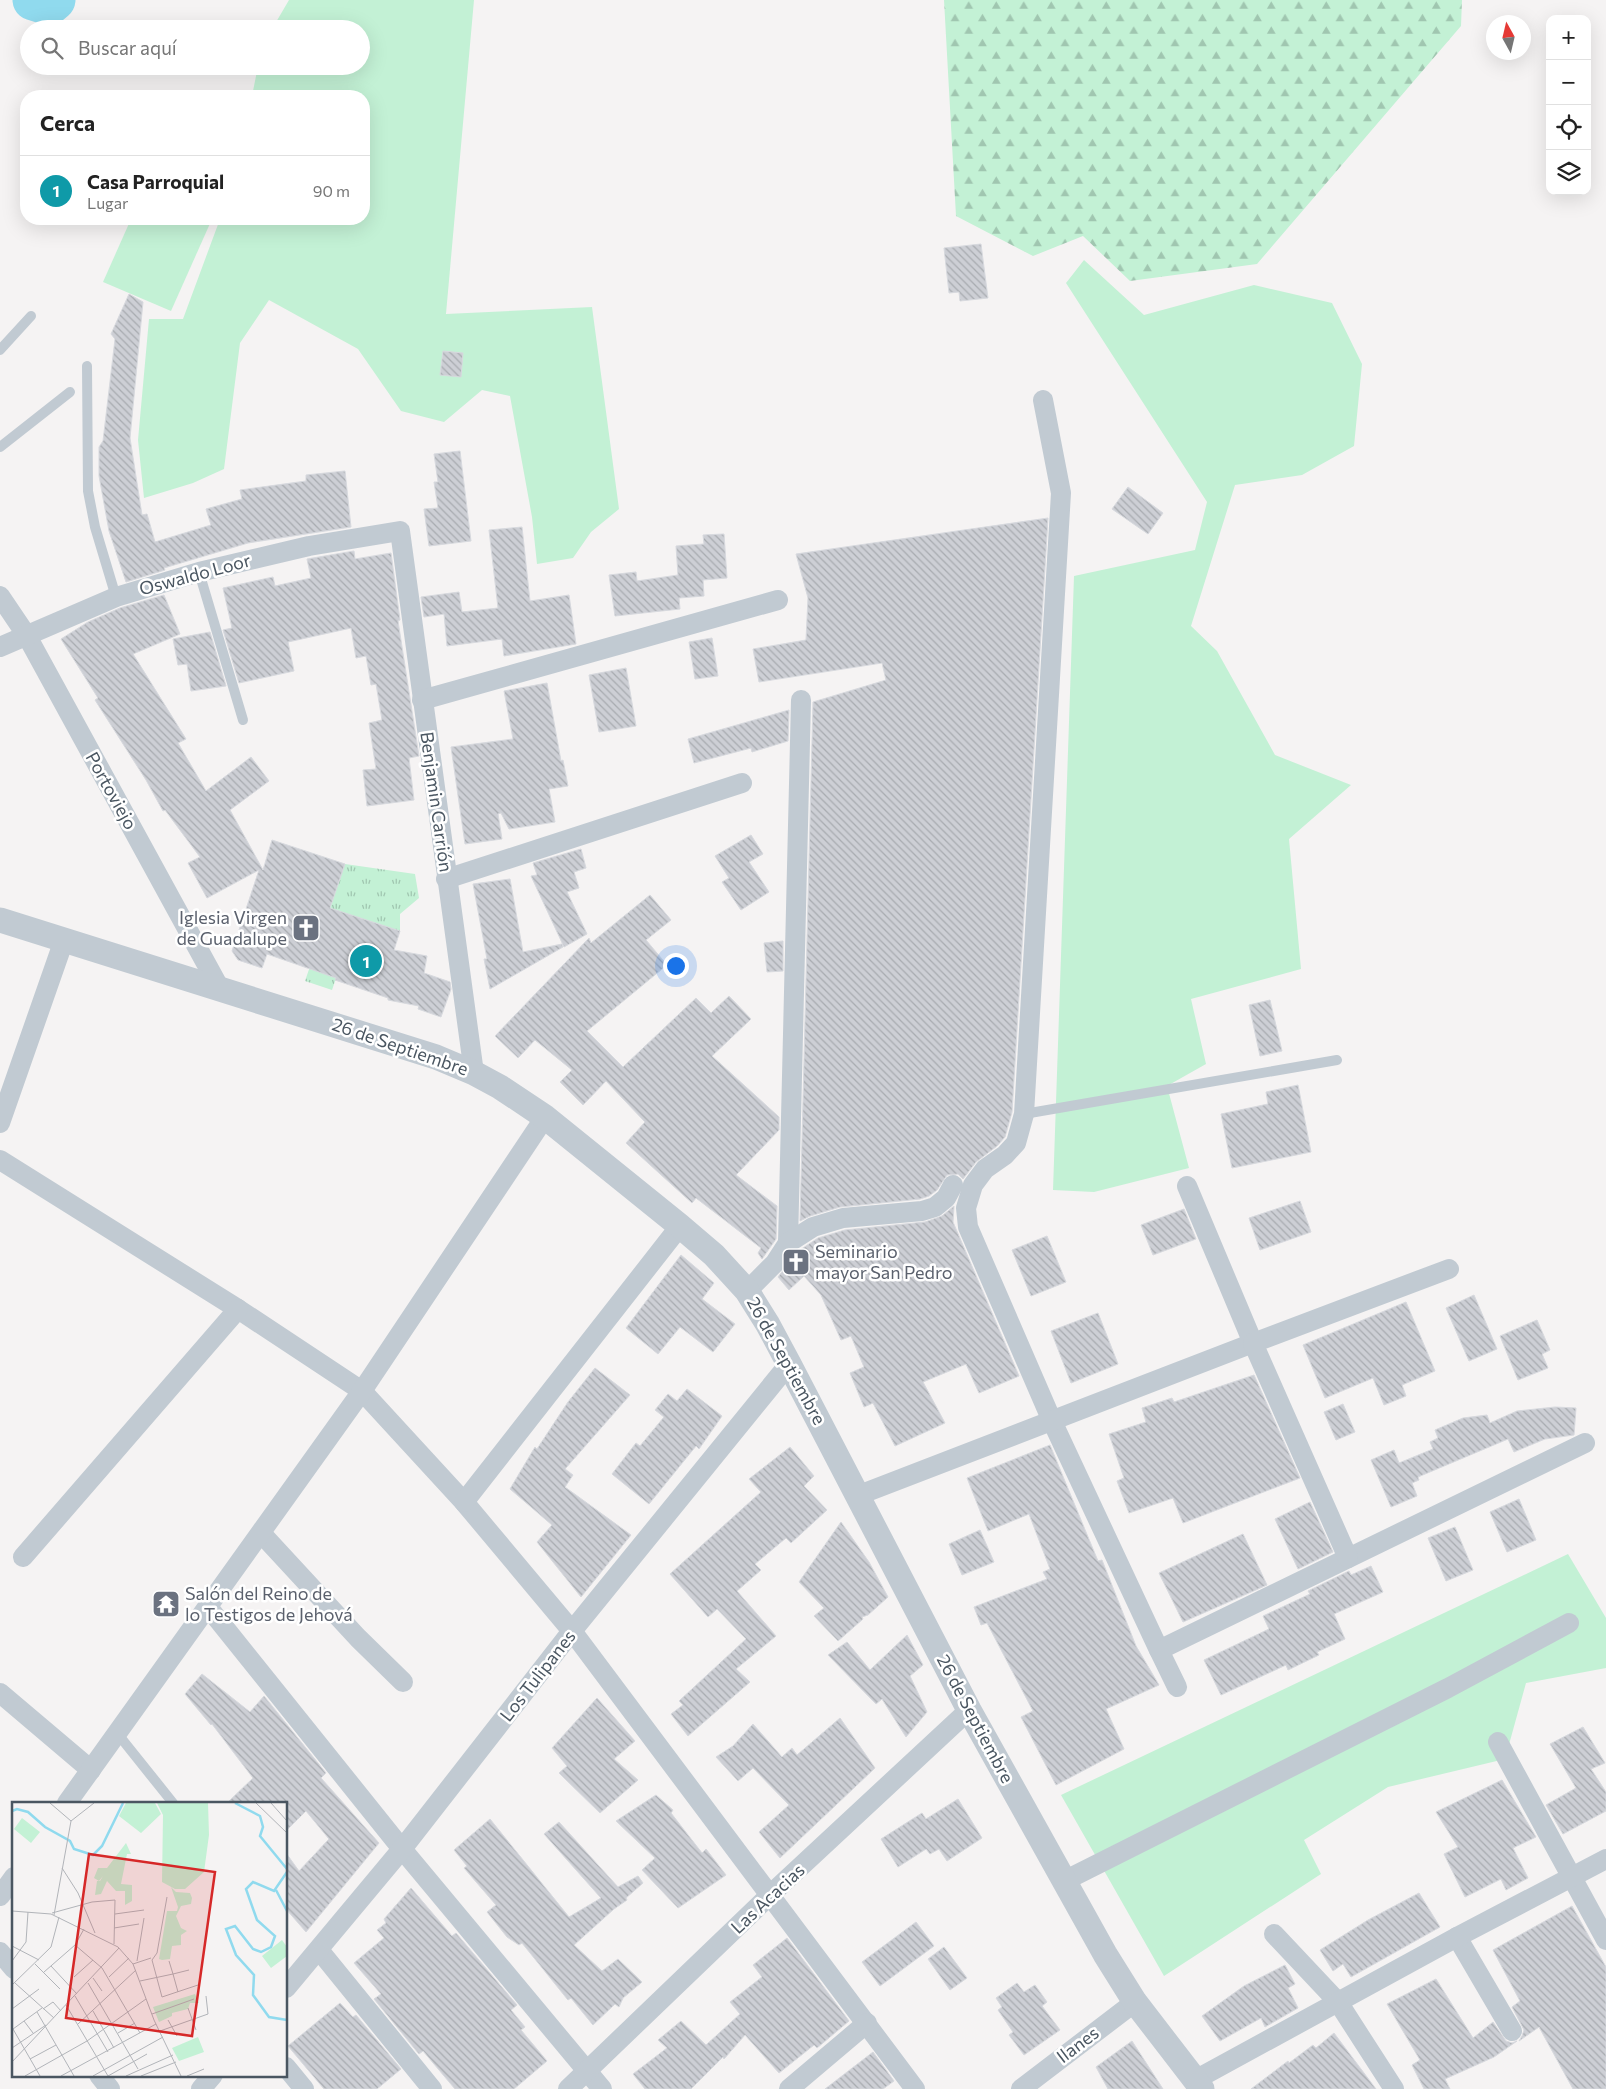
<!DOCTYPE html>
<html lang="es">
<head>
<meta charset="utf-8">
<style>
  :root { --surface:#fff; --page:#f6f6f6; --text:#222; --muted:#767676; --line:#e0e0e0; --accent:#1a73e8 }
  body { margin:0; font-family:Commissioner,sans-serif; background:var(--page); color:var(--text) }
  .controls { position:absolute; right:15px; top:15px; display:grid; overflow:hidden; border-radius:10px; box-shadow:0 5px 20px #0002 }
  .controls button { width:45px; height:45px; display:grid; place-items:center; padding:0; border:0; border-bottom:1px solid var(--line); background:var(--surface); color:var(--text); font:25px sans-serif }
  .compass { position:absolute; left:1486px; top:15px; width:45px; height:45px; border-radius:50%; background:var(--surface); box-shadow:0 5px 20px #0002; rotate:352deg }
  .you { position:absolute; left:675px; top:965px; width:18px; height:18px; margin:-12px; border:4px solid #fff; border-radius:50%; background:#1a73e8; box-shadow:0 0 0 8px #1a73e833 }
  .badge { display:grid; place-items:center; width:32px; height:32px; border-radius:50%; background:var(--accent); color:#fff; font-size:16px; font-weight:700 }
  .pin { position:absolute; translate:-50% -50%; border:2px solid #fff; box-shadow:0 1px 5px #0006 }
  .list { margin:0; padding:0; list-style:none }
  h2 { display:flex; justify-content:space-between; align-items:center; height:65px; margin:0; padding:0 20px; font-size:21px }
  h2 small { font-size:16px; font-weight:400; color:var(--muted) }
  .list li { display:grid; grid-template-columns:32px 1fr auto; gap:15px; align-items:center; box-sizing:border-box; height:70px; padding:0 20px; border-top:1px solid var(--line) }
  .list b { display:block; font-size:19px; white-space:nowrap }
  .list p { margin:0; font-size:16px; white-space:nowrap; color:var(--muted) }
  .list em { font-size:16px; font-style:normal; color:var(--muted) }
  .icon { flex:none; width:28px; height:28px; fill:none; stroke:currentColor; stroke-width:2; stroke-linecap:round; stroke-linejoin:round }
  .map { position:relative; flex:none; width:1606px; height:2089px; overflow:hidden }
  .search { position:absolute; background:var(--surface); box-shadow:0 5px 20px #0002; left:20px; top:20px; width:350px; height:55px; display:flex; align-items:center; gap:12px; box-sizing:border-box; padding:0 18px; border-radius:28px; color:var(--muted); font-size:19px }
  .panel { position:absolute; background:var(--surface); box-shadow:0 5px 20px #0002; left:20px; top:90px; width:350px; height:135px; border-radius:20px }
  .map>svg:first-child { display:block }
</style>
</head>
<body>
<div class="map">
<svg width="1606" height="2089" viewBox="0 0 1606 2089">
  <defs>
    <pattern id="forest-firs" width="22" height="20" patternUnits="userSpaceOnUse" patternTransform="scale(1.25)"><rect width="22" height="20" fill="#c3f1d5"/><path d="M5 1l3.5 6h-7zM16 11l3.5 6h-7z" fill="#a0c6b0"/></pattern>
    <pattern id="park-tufts" width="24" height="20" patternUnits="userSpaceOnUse" patternTransform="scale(1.25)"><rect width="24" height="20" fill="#c3f1d5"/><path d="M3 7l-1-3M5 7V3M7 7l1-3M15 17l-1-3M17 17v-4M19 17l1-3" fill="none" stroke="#a0c6b0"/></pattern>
    <pattern id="building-back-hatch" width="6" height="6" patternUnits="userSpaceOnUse" patternTransform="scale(1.25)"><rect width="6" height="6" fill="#cdcfd5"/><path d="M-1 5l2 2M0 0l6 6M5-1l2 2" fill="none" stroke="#a8abb0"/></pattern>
  </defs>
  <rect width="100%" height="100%" fill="#f5f3f3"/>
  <g fill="#c3f1d5">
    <path d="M289 0H474L446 314 592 307 619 509 591 532 573 558 537 564 532 517 510 396 482 390 444 422 401 411 358 349 269 300 240 343 224 469 193 483 144 498 138 440 149 319H183L220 219H364V96H252L258 66H361V29H272Z"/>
    <path d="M131 219H212L171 311 103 282Z"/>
    <path d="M1084 260 1144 315 1254 285 1332 303 1362 364 1354 446 1302 475 1235 485 1191 626 1217 651 1275 755 1351 785 1289 839 1301 969 1191 999 1206 1064 1167 1086 1189 1168 1094 1192 1053 1190 1074 576 1195 550 1207 502 1066 283Z"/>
    <path d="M1568 1554 1606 1618V1668L1526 1683 1505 1759 1388 1787 1304 1840 1321 1874 1164 1976 1061 1795Z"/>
  </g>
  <path fill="url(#forest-firs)" d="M944 0H1462L1461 26 1257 264 1130 281 1083 236 1033 256 956 216Z"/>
  <path fill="url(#park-tufts)" d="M345 864 415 874 419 898 400 914V931L357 917 332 990 305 981Z"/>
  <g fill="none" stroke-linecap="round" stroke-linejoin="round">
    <path stroke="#90daee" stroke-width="41" d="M33 0 49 5 55 0"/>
  </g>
  <g fill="url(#building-back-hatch)" stroke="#d7d9de">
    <path d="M981 244 988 298 960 301 959 292 949 293 944 248Z"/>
    <path d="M129 294 143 302 130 438 142 515 147 514 155 542 211 525 206 509 242 499 240 490 306 481V475L345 471 351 527 248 543 164 568 165 570 126 582 109 531 99 476V447L103 441 115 339 111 334Z"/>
    <path d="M443 351 463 353 461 377 440 375Z"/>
    <path d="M460 451 471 541 429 546 424 509 438 508 434 482H438L434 454Z"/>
    <path d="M1128 487 1163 513 1148 534 1112 509Z"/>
    <path d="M1048 518 1012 1112 1005 1137 997 1146 976 1162 963 1179 958 1174 947 1175 937 1190 929 1196 920 1199 840 1207 810 1216 800 1221 813 702 886 680 882 663 759 682 753 649 806 640 808 598 796 554Z"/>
    <path d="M522 527 530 601 569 595 576 644 504 656 502 639 447 646 444 614 424 617 421 597 459 592 462 612 498 608 489 530Z"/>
    <path d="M724 534 727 578 703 580 704 596 679 598 680 609 615 616 609 575 636 572 637 581 678 575 676 546 704 544 703 535Z"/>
    <path d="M354 551 355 559 391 553 400 620 398 621 419 756 409 758 414 800 367 806 363 770 376 769 369 723 382 720 376 684 371 685 366 656 356 658 351 628 288 642 294 671 239 683 223 630 232 628 223 588 273 577 275 586 311 578 307 559Z"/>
    <path d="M164 595 180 634 133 654 186 739 178 743 206 791 251 757 269 781 230 810 263 870 272 840 345 864 330 908 400 931 394 950 427 956 424 973 450 982 451 989 441 1017 418 1009 419 1006 388 1000V998L335 980 336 978 267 954 262 968 238 960 232 951 259 870 207 898 188 863 200 857 165 810 163 811 146 780 95 700 98 698 61 639 88 622 120 608Z"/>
    <path d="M210 632 226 686 191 691 187 664 178 665 173 639Z"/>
    <path d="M712 638 718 676 695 679 689 642Z"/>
    <path d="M626 668 636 726 599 732 589 675Z"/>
    <path d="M547 683 561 761 563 760 568 786 549 789 555 822 509 829 501 813 498 814 502 839 465 844 451 747 513 739 504 691Z"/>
    <path d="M789 710 788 741 752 752 751 748 694 763 688 739Z"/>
    <path d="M751 835 763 854 749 862 769 892 741 910 722 882 729 878 715 856Z"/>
    <path d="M581 849 586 868 574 872 579 888 567 892 587 934 564 947 531 876 537 875 533 863Z"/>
    <path d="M510 879 523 952 562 944 563 947 490 989 484 959H487L473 884Z"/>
    <path d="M650 895 671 920 646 940 667 965 587 1031 623 1067 696 998 711 1013 729 996 751 1019 712 1056 779 1117V1130L736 1175 777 1206 776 1239 762 1259 758 1253 761 1248 696 1198 692 1203 626 1143 645 1122 606 1081 583 1105 560 1082 572 1070 535 1040 518 1058 495 1036 589 938 591 943Z"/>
    <path d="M783 941V971L767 972 764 943Z"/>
    <path d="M1270 1000 1282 1051 1260 1056 1249 1005Z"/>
    <path d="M1298 1085 1311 1152 1232 1168 1221 1114 1268 1104 1266 1092Z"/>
    <path d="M1300 1201 1311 1232 1260 1250 1249 1218Z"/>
    <path d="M954 1206 953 1222 1019 1376 979 1393 966 1364 923 1382 945 1423 895 1446 873 1403 864 1407 850 1373 864 1367 851 1336 841 1340 821 1295 804 1276 789 1290 778 1277 797 1252 818 1238 845 1230 925 1222 942 1216Z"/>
    <path d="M1184 1209 1196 1239 1153 1255 1141 1225Z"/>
    <path d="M1047 1236 1066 1282 1031 1296 1012 1250Z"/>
    <path d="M681 1255 714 1283 702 1299 735 1324 713 1352 680 1327 658 1354 626 1328Z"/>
    <path d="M1474 1295 1497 1349 1469 1361 1446 1308Z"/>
    <path d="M1406 1302 1435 1371 1402 1385 1406 1396 1384 1405 1373 1378 1325 1398 1303 1345Z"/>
    <path d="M1098 1313 1118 1364 1071 1383 1051 1331Z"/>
    <path d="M1537 1320 1550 1350 1542 1354 1548 1368 1518 1380 1500 1336Z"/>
    <path d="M595 1368 630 1395 565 1469 573 1475 565 1487 631 1535 581 1597 537 1542 552 1525 510 1489 535 1447 537 1449 568 1402Z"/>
    <path d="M1254 1375 1300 1478 1183 1523 1173 1498 1129 1513 1117 1481 1124 1478 1109 1434 1146 1422 1142 1408 1172 1398 1174 1402Z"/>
    <path d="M687 1389 722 1416 699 1449 696 1446 649 1504 612 1474 636 1443 640 1446 664 1417 655 1410 668 1394 677 1401Z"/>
    <path d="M1343 1404 1355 1432 1336 1440 1324 1412Z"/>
    <path d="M1555 1407 1576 1408 1574 1435 1545 1439 1514 1452 1508 1439 1418 1477 1419 1480 1412 1483 1417 1496 1391 1507 1371 1460 1394 1450 1399 1463 1433 1449 1430 1442 1438 1438 1435 1430 1463 1418 1487 1415 1490 1423 1517 1411Z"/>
    <path d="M1050 1445 1098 1561 1102 1560 1136 1646 1159 1685 1106 1709 1124 1749 1056 1785 1021 1717 1033 1711 987 1623 981 1625 974 1607 1047 1579 1043 1572 1050 1569 1029 1514 988 1531 967 1478Z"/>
    <path d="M790 1447 814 1476 804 1486 827 1510 791 1543 786 1538 755 1564 761 1570 737 1591 776 1636 736 1669 750 1682 688 1736 671 1714 683 1705 679 1701 746 1639 717 1609 708 1617 670 1574 761 1492 749 1479Z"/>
    <path d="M1519 1499 1536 1540 1507 1552 1490 1512Z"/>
    <path d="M1310 1502 1333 1552 1298 1569 1275 1519Z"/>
    <path d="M841 1522 869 1562 888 1597 868 1615 862 1617 863 1619 838 1641 814 1616 824 1608 799 1582Z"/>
    <path d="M1455 1527 1473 1570 1446 1581 1428 1538Z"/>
    <path d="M980 1530 994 1562 962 1575 949 1544Z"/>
    <path d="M1243 1534 1267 1585 1183 1622 1159 1573Z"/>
    <path d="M1371 1566 1383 1592 1334 1614 1345 1639 1317 1652 1319 1655 1288 1670 1286 1665 1221 1695 1204 1660 1269 1629 1263 1616 1310 1594 1308 1591 1349 1571 1351 1575Z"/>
    <path d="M907 1635 923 1665 910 1676 927 1712 906 1737 882 1699 876 1704 828 1655 847 1642 870 1670Z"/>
    <path d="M202 1674 250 1712 264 1696 326 1773 321 1778 379 1843 306 1932 286 1909V1853L299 1871 329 1839 306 1811 286 1831V1803H227L253 1778 212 1724 211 1725 185 1694Z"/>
    <path d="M597 1698 635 1741 614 1759 638 1780 600 1813 559 1773 567 1766 552 1748Z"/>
    <path d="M840 1718 875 1768 780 1858 759 1832 789 1805 753 1768 738 1781 716 1757 733 1746 753 1724 782 1757 792 1748 797 1755Z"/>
    <path d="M1583 1727 1605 1763 1591 1769 1606 1792V1811L1563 1834 1546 1805 1576 1788 1550 1744Z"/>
    <path d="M1502 1780 1536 1837 1513 1848 1528 1878 1506 1890 1501 1879 1465 1897 1444 1854 1458 1847 1436 1812Z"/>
    <path d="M656 1795 673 1810 671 1813 702 1853 706 1849 726 1875 678 1908 642 1870 655 1858 616 1821Z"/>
    <path d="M958 1799 982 1838 947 1861 939 1849 930 1854 926 1849 898 1867 881 1839 922 1813 926 1819Z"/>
    <path d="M490 1819 569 1917 601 1898 544 1834 559 1822 618 1887 638 1876 643 1883 626 1898 627 1900 614 1909 574 1945 602 1971 618 1959 642 1982 623 1998 619 2007 615 2004 593 2025 571 1998 568 2000 522 1943 519 1945 507 1937 487 1912 496 1905 464 1868 467 1866 454 1850Z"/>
    <path d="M411 1888 452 1936 456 1933 517 2005 511 2010 525 2027 521 2030 547 2061 514 2089H455L423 2051 419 2054 374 1999 381 1994 354 1963 384 1938 377 1930 386 1923 384 1919Z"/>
    <path d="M1419 1893 1440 1927 1351 1977 1343 1964 1333 1971 1320 1950 1368 1920Z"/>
    <path d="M1572 1906 1606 1967V2089H1573L1539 2027 1519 2041 1522 2036 1524 2030 1512 2007 1520 2001 1493 1950Z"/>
    <path d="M916 1922 934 1946 880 1986 862 1962Z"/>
    <path d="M787 1938 849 2021 817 2048 814 2045 779 2073 745 2035 724 2059 723 2057 691 2089H645L633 2074 667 2048 658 2040 681 2021 706 2045 740 2014 730 2002 762 1977 753 1965Z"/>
    <path d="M944 1947 967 1978 950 1990 928 1959Z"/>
    <path d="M1285 1965 1295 1984 1288 1988 1298 2008 1265 2027 1261 2018 1220 2041 1202 2016 1244 1986Z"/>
    <path d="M1436 1979 1473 2038 1493 2022 1506 2041 1512 2043 1517 2041 1494 2057 1445 2079 1450 2089H1424L1412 2065 1420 2060 1387 2004Z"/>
    <path d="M1017 1983 1024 1992 1035 1985 1047 2002 1042 2006 1060 2030 1024 2055 1009 2035 1013 2032 998 2010 1002 2007 996 1998Z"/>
    <path d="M340 2003 353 2017 356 2015 401 2069 377 2089H324L288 2046Z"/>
    <path d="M1334 2033 1376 2089H1251L1288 2061 1289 2063 1313 2045 1316 2048Z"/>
    <path d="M1132 2041 1163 2089H1108L1096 2067Z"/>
    <path d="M873 2052 894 2081 883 2089H825Z"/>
  </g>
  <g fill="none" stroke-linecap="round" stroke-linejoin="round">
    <g stroke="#c1cad2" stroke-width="10">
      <path d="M0 350 31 316"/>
      <path d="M87 366 88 491 95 527 116 597"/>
      <path d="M0 447 70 392"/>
      <path d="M199 572 243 720"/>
      <path d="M1024 1114 1337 1060"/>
      <path d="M117 1733 173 1803"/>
    </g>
    <g stroke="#c1cad2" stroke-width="20">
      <path d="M1043 400 1061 493 1024 1114 1016 1143 1005 1155 985 1169 973 1185 966 1208 968 1227 1052 1421 1159 1650 1585 1443"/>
      <path d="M0 596 27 636 219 987"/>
      <path d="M0 647 116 597 199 572 309 546 400 531 474 1073"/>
      <path d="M422 700 778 600"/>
      <path d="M446 879 742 783"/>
      <path d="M0 1123 64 940"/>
      <path d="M0 1160 238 1309 362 1391 464 1502 572 1631 915 2089"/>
      <path d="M788 1243 801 700"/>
      <path d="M747 1291 775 1263 788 1243 813 1227 843 1218 922 1211 935 1207 946 1198 953 1185"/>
      <path d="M859 1495 1253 1343 1187 1186"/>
      <path d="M464 1502 680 1226"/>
      <path d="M261 1533 358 1638 403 1682"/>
      <path d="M23 1557 238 1309"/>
      <path d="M1348 1558 1253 1343 1449 1269"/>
      <path d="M208 1607 402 1849 602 2089"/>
      <path d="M1159 1650 1177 1687"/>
      <path d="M0 1693 91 1770"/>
      <path d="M1498 1742 1606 1940"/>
      <path d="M67 1803 362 1391 545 1117"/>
      <path d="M1064 1881 1448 1688 1569 1623"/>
      <path d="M0 1896 14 1877"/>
      <path d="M1274 1934 1338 2002 1394 2089"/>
      <path d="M1457 1937 1512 2031"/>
      <path d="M319 1950 432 2089"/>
      <path d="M0 1952 14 1969"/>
      <path d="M286 1988 402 1849 572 1631 789 1364"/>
      <path d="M286 2067 304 2089"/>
      <path d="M99 2075 110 2089"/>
      <path d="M1195 2080 1457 1937 1606 1859"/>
      <path d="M201 2089 213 2075"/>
      <path d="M568 2089 770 1895 969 1710"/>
      <path d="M789 2089 867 2023"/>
      <path d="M1021 2089 1135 2002"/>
    </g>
    <path stroke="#c1cad2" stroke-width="25" d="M0 920 436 1057 474 1073 500 1087 545 1117 680 1226 714 1255 747 1291 767 1323 789 1364 969 1710 1105 1954 1135 2002 1202 2089"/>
  </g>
  <defs>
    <symbol id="church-square" viewBox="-11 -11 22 22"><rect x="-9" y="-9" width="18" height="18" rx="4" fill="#6b7280" stroke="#fff"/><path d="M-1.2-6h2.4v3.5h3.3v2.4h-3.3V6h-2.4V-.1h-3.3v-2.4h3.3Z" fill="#fff"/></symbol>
    <symbol id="temple-square" viewBox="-11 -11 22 22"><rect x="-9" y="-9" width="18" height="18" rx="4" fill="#6b7280" stroke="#fff"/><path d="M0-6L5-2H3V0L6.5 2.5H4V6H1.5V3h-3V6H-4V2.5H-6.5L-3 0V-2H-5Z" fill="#fff"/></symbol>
  </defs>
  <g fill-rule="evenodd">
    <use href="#church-square" x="290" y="912" width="32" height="32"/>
    <use href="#church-square" x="780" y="1246" width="32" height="32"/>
    <use href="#temple-square" x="150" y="1588" width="32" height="32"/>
  </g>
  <g text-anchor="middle" stroke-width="5" stroke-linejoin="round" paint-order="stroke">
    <g font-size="18" fill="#4a5661" stroke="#fff">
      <text transform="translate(195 575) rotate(-15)" y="6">Oswaldo Loor</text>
      <text transform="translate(111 791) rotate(61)" y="6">Portoviejo</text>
      <text transform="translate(436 802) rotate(82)" y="6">Benjamin Carrión</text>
      <text transform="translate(400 1047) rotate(19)" y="6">26 de Septiembre</text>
      <text transform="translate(786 1361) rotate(61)" y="6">26 de Septiembre</text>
      <text transform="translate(538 1676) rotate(-52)" y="6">Los Tulipanes</text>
      <text transform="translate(975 1719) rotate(62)" y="6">26 de Septiembre</text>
      <text transform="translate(768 1899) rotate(-43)" y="6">Las Acacias</text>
      <text transform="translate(1078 2045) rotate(-37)" y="6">Ilanes</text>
    </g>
    <g font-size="18" fill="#5b616d" stroke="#fff" text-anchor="start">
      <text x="287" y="924" text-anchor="end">Iglesia Virgen<tspan x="287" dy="21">de Guadalupe</tspan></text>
      <text x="815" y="1258">Seminario<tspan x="815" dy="21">mayor San Pedro</tspan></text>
      <text x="185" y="1600">Salón del Reino de<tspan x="185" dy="21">lo Testigos de Jehová</tspan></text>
    </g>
  </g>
  <g transform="translate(12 1802)">
    <rect width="275" height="275" fill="#f5f3f3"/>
    <path d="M10 16 28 30 19 41 2 27ZM114 41 119 52H115L109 82 120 83V99L113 103V89H104L95 79 89 92 83 93 85 79H88L91 74 87 79 82 76 86 66H95ZM159 85 164 90 178 91 180 96 179 102 169 104 164 114 169 126 175 129 169 133V143L160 144 158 157 150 158 147 157 155 109H165L166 105ZM270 138 275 145V154L259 166 250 154ZM183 192 187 201H178L176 207 160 211V214L147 220 141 205ZM186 235 192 250 167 259 160 246Z" fill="#c3f1d5"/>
    <path d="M114 1H143L149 12 129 31 107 14ZM145 1H196L197 33 192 70 173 87H163L150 80 151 13Z" fill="#c3f1d5"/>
    <path fill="none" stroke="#90daee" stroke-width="2.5" d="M223 1 248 14 251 25 248 34 275 67M0 9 5 7 16 10 33 25 58 39 62 47 81 53 90 44 111 1M275 70 262 89 241 80 234 87 245 118 263 134 259 145 249 150 241 147 223 124 214 127 224 153 242 173 241 193 257 215 275 218M264 88 275 109"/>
    <path fill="none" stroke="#b1b4b9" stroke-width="1" d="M38 1 59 19M244 1 275 31M259 1 275 19M50 66 66 91 83 131M155 95 145 151 140 158 150 195 186 183M0 109 39 112 106 145 121 162 142 218 169 274M40 111 80 100 103 98 102 142M103 112 132 108M42 113 59 19 82 1M102 126 127 122M63 143 90 166 128 231M0 144 27 158M0 159 14 140 16 110M125 159 132 116M23 162 48 187M121 162 139 156M39 164 65 192M32 170 63 143 72 127M62 175 81 158M97 175 117 156M81 176 90 189M128 179 161 172 157 159M3 181 42 216M76 181 126 267M0 183 39 145 47 115M166 190 161 172 177 168M63 194 96 250M54 203 96 274M176 206 184 228M0 207 27 187M31 207 41 200 49 209M81 209 102 246M25 210 62 274M140 212 182 197M156 218 165 234M12 219 21 231M66 222 124 168M1 227 28 274M1 227 30 206M148 229 196 212 194 194M106 231 123 221M0 246 34 223M18 257 44 243M0 260 107 146M13 274 75 239 134 197M49 274 144 222M81 274 151 235M96 274 135 252M114 274 161 253M129 274 164 260M175 274 192 267"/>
    <path fill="#d62828" fill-opacity="0.15" stroke="#d62828" stroke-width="2.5" d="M77 52 203 70 180 234 54 216Z"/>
    <rect width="275" height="275" fill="none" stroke="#4a5661" stroke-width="2.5"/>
  </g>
</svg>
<div class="controls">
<button>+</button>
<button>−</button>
<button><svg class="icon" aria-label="locate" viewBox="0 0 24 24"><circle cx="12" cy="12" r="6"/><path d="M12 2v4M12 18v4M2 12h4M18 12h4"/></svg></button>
<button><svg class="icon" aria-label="layers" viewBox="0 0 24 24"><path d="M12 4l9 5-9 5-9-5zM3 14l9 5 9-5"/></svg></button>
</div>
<svg class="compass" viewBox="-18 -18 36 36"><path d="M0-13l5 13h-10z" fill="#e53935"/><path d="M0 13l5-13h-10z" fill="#767676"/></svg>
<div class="you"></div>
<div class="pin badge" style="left:366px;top:961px;background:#0f9aa8">1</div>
<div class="search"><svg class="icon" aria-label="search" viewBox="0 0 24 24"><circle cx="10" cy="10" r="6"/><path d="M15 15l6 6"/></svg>Buscar aquí</div>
<section class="panel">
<h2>Cerca<small></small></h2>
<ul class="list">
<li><span class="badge" style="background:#0f9aa8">1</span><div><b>Casa Parroquial</b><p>Lugar</p></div><em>90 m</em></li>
</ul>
</section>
</div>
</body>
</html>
